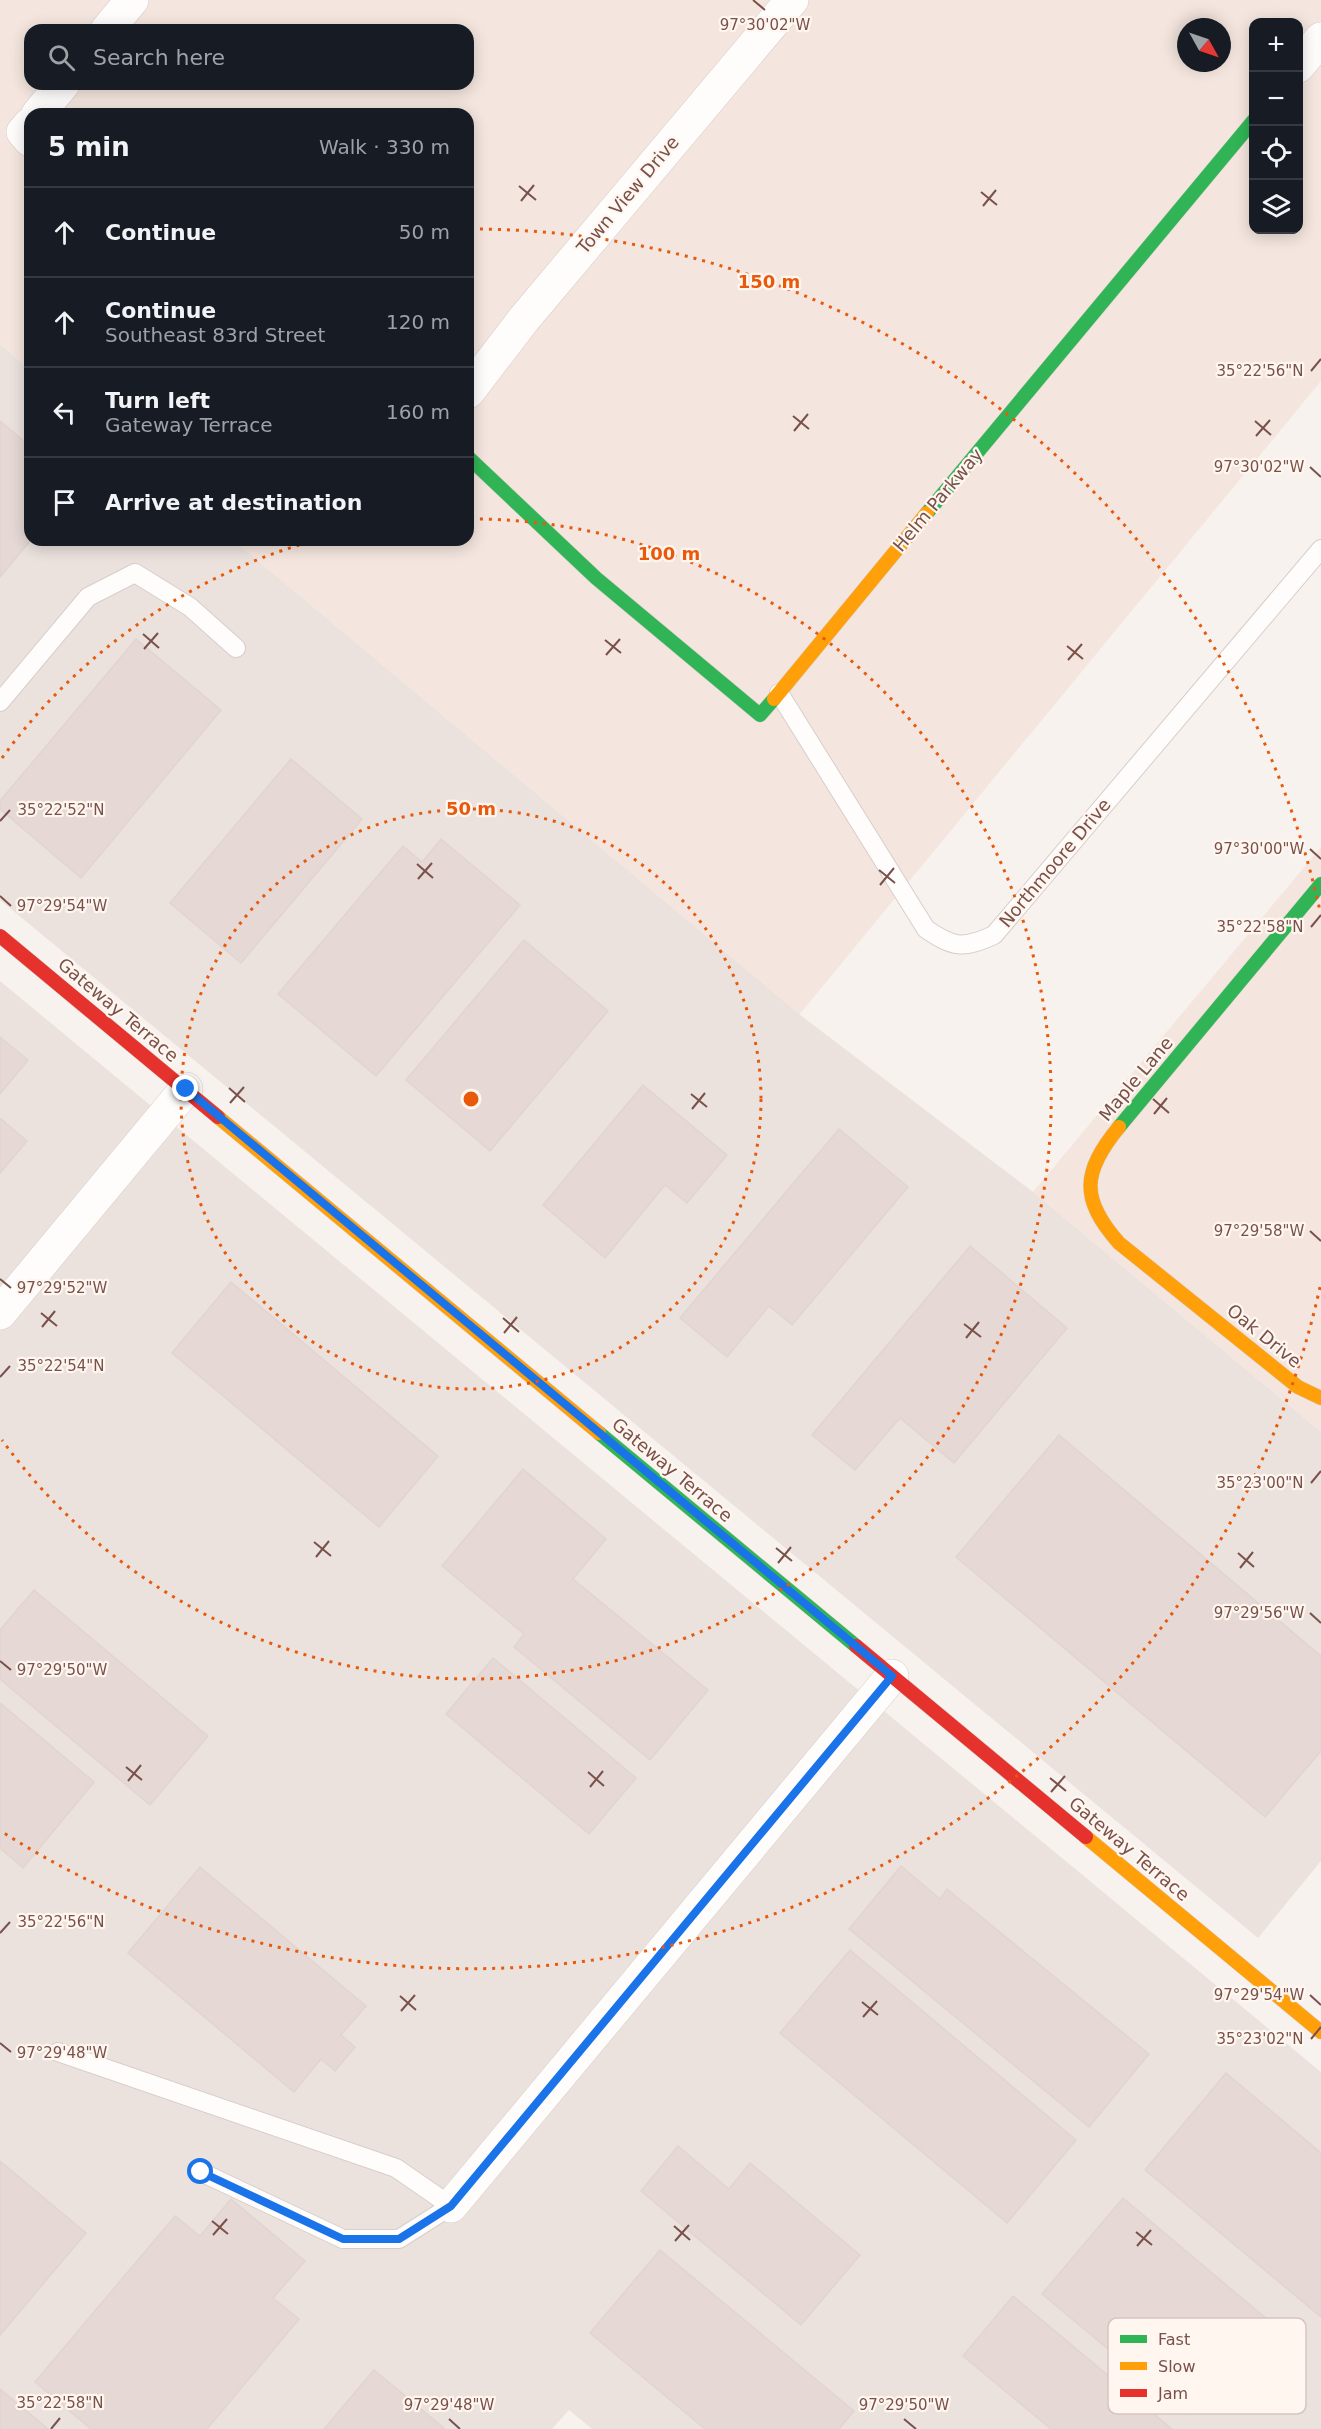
<!DOCTYPE html>
<html lang="en">
<head>
<meta charset="utf-8">
<style>
  :root { --surface:#171b24; --page:#242831; --text:#f1f3f6; --muted:#9ea1a6; --line:#363941 }
  body { margin:0; font-family:"DejaVu Sans",sans-serif; background:var(--page); color:var(--text) }
  .controls { position:absolute; right:18px; top:18px; display:grid; overflow:hidden; border-radius:12px; box-shadow:0 3px 15px #0003 }
  .controls button { width:54px; height:54px; display:grid; place-items:center; padding:0; border:0; border-bottom:2px solid var(--line); background:var(--surface); color:var(--text); font:30px sans-serif }
  .compass { position:absolute; left:1177px; top:18px; width:54px; height:54px; border-radius:50%; background:var(--surface); box-shadow:0 3px 15px #0003; rotate:130deg }
  .stop { position:absolute; width:18px; height:18px; margin:-14px; border:4px solid #1a73e8; border-radius:50%; background:#fff }
  .stop.end { background:#1a73e8; border-color:#fff; box-shadow:0 2px 6px #0008 }
  .list { margin:0; padding:0; list-style:none }
  h2 { display:flex; justify-content:space-between; align-items:center; height:78px; margin:0; padding:0 24px; font-size:26px }
  h2 small { font-size:20px; font-weight:400; color:var(--muted) }
  .list li { display:grid; grid-template-columns:39px 1fr auto; gap:18px; align-items:center; box-sizing:border-box; height:90px; padding:0 24px; border-top:2px solid var(--line) }
  .list b { display:block; font-size:22px; white-space:nowrap }
  .list p { margin:0; font-size:20px; white-space:nowrap; color:var(--muted) }
  .list em { font-size:20px; font-style:normal; color:var(--muted) }
  .icon { flex:none; width:33px; height:33px; fill:none; stroke:currentColor; stroke-width:2; stroke-linecap:round; stroke-linejoin:round }
  .map { position:relative; flex:none; width:1321px; height:2429px; overflow:hidden }
  .search { position:absolute; background:var(--surface); box-shadow:0 3px 15px #0003; left:24px; top:24px; width:450px; height:66px; display:flex; align-items:center; gap:15px; box-sizing:border-box; padding:0 21px; border-radius:18px; color:var(--muted); font-size:22px }
  .panel { position:absolute; background:var(--surface); box-shadow:0 3px 15px #0003; left:24px; top:108px; width:450px; height:438px; border-radius:18px }
  .map>svg:first-child { display:block }
</style>
</head>
<body>
<div class="map">
<svg width="1321" height="2429" viewBox="0 0 1321 2429">
  <rect width="100%" height="100%" fill="#f8f2ee"/>
  <g fill="#f4e6de" fill-rule="evenodd">
    <path d="M0 0H1321V381L799 1015 233 540H468V114H30V370L0 344ZM1254 22H1298V230H1254ZM1186 27H1222V63H1186ZM30 30H468V84H30Z"/>
    <path d="M1321 847V1432L1033 1192Z"/>
  </g>
  <g fill="#ebe2de">
    <path d="M0 344 30 370V540H233L799 1014 1033 1192 1321 1432V1861L1258 1938 0 900Z"/>
    <path d="M0 981 1321 2072V2429H592L569 2410 552 2429H0Z"/>
  </g>
  <g fill="#e5d8d5" stroke="#e2d4cf" stroke-width="1.5">
    <path d="M0 421 30 446 31 540 0 577Z"/>
    <path d="M136 639 221 710 81 878 0 809V801Z"/>
    <path d="M291 759 362 819 241 963 170 903Z"/>
    <path d="M441 839 520 905 376 1076 278 994 403 846 422 862Z"/>
    <path d="M524 940 608 1011 490 1151 406 1080Z"/>
    <path d="M0 1037 28 1060 0 1094Z"/>
    <path d="M643 1085 727 1155 687 1203 665 1185 605 1258 543 1205Z"/>
    <path d="M0 1118 27 1141 0 1173Z"/>
    <path d="M839 1129 908 1187 792 1325 769 1306 727 1357 680 1318Z"/>
    <path d="M970 1246 1067 1328 954 1463 900 1418 855 1470 812 1435Z"/>
    <path d="M231 1282 438 1456 379 1527 172 1353Z"/>
    <path d="M1059 1435 1321 1656V1751L1265 1817 956 1557Z"/>
    <path d="M523 1469 606 1539 573 1579 708 1690 650 1760 514 1647 524 1634 442 1566Z"/>
    <path d="M34 1590 208 1736 150 1805 0 1679V1630Z"/>
    <path d="M493 1658 636 1778 589 1834 446 1714Z"/>
    <path d="M0 1703 94 1782 23 1868 0 1848Z"/>
    <path d="M901 1866 940 1899 947 1889 1149 2054 1089 2127 849 1929Z"/>
    <path d="M200 1867 366 2006 341 2035 355 2047 335 2071 321 2059 294 2092 128 1953Z"/>
    <path d="M850 1950 1076 2140 1007 2223 780 2033Z"/>
    <path d="M1226 2073 1321 2153V2317L1145 2170Z"/>
    <path d="M678 2146 729 2189 750 2163 860 2255 801 2325 641 2191Z"/>
    <path d="M0 2161 86 2233 0 2335Z"/>
    <path d="M1123 2198 1306 2352 1265 2401 1225 2368 1186 2414 1042 2294Z"/>
    <path d="M231 2199 305 2261 273 2298 299 2319 207 2429H91L35 2382 175 2216 200 2236Z"/>
    <path d="M660 2250 854 2411 839 2429H705L590 2333Z"/>
    <path d="M1013 2296 1172 2429H1051L963 2356Z"/>
    <path d="M374 2370 445 2429H324Z"/>
    <path d="M0 2389 48 2429H0Z"/>
  </g>
  <g fill="none" stroke-linecap="round" stroke-linejoin="round">
    <defs>
      <g id="lane">
        <path d="M779 693 926 929C954 948 963 949 994 935L1321 549"/>
        <path d="M0 702 88 597 135 573 190 607 236 648"/>
        <path d="M58 2052 396 2168 451 2206 399 2239H343L201 2172"/>
      </g>
      <g id="street">
        <path d="M107 30 132 0"/>
        <path d="M1298 66 1321 39"/>
        <path d="M38 114 63 84"/>
        <path d="M30 124 23 132 30 140"/>
        <path d="M468 392 524 319 792 0"/>
        <path d="M0 1313 186 1089"/>
        <path d="M451 2206 892 1676"/>
      </g>
      <g id="fast">
        <path d="M468 457 596 578 760 715 774 699"/>
        <path d="M927 513 1254 120"/>
        <path d="M1119 1127 1321 884"/>
        <path d="M599 1433 856 1646"/>
      </g>
      <g id="slow">
        <path d="M774 699 927 513"/>
        <path d="M218 1117 599 1433"/>
        <path d="M1119 1127C1082 1172 1080 1199 1119 1243L1298 1387 1321 1398"/>
        <path d="M1086 1837 1321 2032"/>
      </g>
      <g id="jam">
        <path d="M0 936 218 1117"/>
        <path d="M856 1646 1086 1837"/>
      </g>
    </defs>
    <use href="#lane" stroke="#d8cdca" stroke-width="20"/>
    <use href="#street" stroke="#d8cdca" stroke-width="34"/>
    <use href="#fast" stroke="#d9cecb" stroke-width="15"/>
    <use href="#slow" stroke="#d9cecb" stroke-width="15"/>
    <use href="#jam" stroke="#d9cecb" stroke-width="15"/>
    <use href="#lane" stroke="#fefdfc" stroke-width="18"/>
    <use href="#street" stroke="#fefdfc" stroke-width="33"/>
    <use href="#fast" stroke="#30b455" stroke-width="14"/>
    <use href="#slow" stroke="#ff9f0a" stroke-width="14"/>
    <use href="#jam" stroke="#e5322d" stroke-width="14"/>
  </g>
  <g fill="none" stroke-linecap="round" stroke-linejoin="round">
    <path stroke="#1a73e8" stroke-width="8" d="M186 1089 892 1676 451 2206 399 2239H343L201 2172"/>
  </g>
  <path fill="none" stroke="#79514b" stroke-width="2" d="M753 0 765 10M519 186 536 200M981 192 997 205M521 201 534 185M983 206 996 190M1311 371 1321 359M793 416 809 429M1255 421 1271 435M794 431 808 414M1256 436 1270 420M1310 467 1321 477M143 634 159 648M605 640 621 653M1067 646 1083 659M144 649 158 633M606 655 620 639M1068 660 1082 644M0 821 10 810M1310 849 1321 859M417 864 433 878M879 870 895 883M418 879 432 863M880 885 894 868M0 896 11 906M1311 927 1321 915M229 1088 245 1102M691 1094 707 1107M1153 1099 1169 1113M230 1103 244 1087M692 1109 705 1093M1154 1114 1167 1098M1310 1231 1321 1241M0 1279 11 1288M41 1313 57 1326M503 1318 519 1332M964 1324 981 1337M42 1327 55 1311M504 1333 517 1317M966 1338 979 1322M0 1377 10 1366M1311 1483 1321 1471M314 1542 331 1556M776 1548 792 1561M1238 1553 1254 1567M316 1557 329 1541M778 1563 791 1547M1240 1568 1253 1552M1310 1613 1321 1623M0 1661 11 1670M126 1767 142 1780M588 1772 604 1786M1050 1778 1066 1791M128 1781 141 1765M590 1787 603 1771M1051 1792 1065 1776M0 1933 10 1922M1310 1995 1321 2005M400 1996 416 2010M862 2002 878 2015M401 2011 415 1995M863 2017 877 2001M1311 2039 1321 2027M0 2043 11 2052M212 2221 228 2234M674 2226 690 2240M1136 2232 1152 2245M213 2235 227 2219M675 2241 689 2225M1137 2246 1151 2230M449 2419 460 2429M904 2419 916 2429M51 2429 60 2418"/>
  <g fill="none" stroke="#e8590c" stroke-width="3" stroke-dasharray="3 6">
    <circle cx="471" cy="1099" r="290"/>
    <path d="M2 758A580 580 0 0 1 316 540M471 519A580 580 0 1 1 2 1440"/>
    <path d="M1320 1287A870 870 0 0 1 4 1833M471 229A870 870 0 0 1 1320 911"/>
  </g>
  <g text-anchor="middle" stroke-width="4.5" stroke-linejoin="round" paint-order="stroke">
    <g font-size="18" fill="#79514b" stroke="#fff6f0">
      <text transform="translate(628 195) rotate(-50)" y="6">Town View Drive</text>
      <text transform="translate(938 500) rotate(-50)" y="6">Helm Parkway</text>
      <text transform="translate(1055 863) rotate(-50)" y="6">Northmoore Drive</text>
      <text transform="translate(118 1010) rotate(40)" y="6">Gateway Terrace</text>
      <text transform="translate(1136 1079) rotate(-50)" y="6">Maple Lane</text>
      <text transform="translate(1264 1336) rotate(39)" y="6">Oak Drive</text>
      <text transform="translate(672 1470) rotate(40)" y="6">Gateway Terrace</text>
      <text transform="translate(1129 1849) rotate(40)" y="6">Gateway Terrace</text>
    </g>
  </g>
  <rect x="1108" y="2318" width="198" height="96" rx="9" fill="#fff6f0" stroke="#d7c4be" stroke-width="1.5"/>
  <rect x="1120" y="2335" width="27" height="8" fill="#30b455"/>
  <rect x="1120" y="2362" width="27" height="8" fill="#ff9f0a"/>
  <rect x="1120" y="2389" width="27" height="8" fill="#e5322d"/>
  <g font-size="16" fill="#79514b">
    <text x="1158" y="2345">Fast</text>
    <text x="1158" y="2372">Slow</text>
    <text x="1158" y="2399">Jam</text>
  </g>
  <g font-size="15" text-anchor="middle" fill="#79514b" stroke="#fff6f0" stroke-width="4.5" stroke-linejoin="round" paint-order="stroke">
    <text x="765" y="30">97°30'02"W</text>
    <text x="1260" y="376">35°22'56"N</text>
    <text x="1259" y="472">97°30'02"W</text>
    <text x="61" y="815">35°22'52"N</text>
    <text x="1259" y="854">97°30'00"W</text>
    <text x="62" y="911">97°29'54"W</text>
    <text x="1260" y="932">35°22'58"N</text>
    <text x="1259" y="1236">97°29'58"W</text>
    <text x="62" y="1293">97°29'52"W</text>
    <text x="61" y="1371">35°22'54"N</text>
    <text x="1260" y="1488">35°23'00"N</text>
    <text x="1259" y="1618">97°29'56"W</text>
    <text x="62" y="1675">97°29'50"W</text>
    <text x="61" y="1927">35°22'56"N</text>
    <text x="1259" y="2000">97°29'54"W</text>
    <text x="1260" y="2044">35°23'02"N</text>
    <text x="62" y="2058">97°29'48"W</text>
    <text x="60" y="2408">35°22'58"N</text>
    <text x="449" y="2410">97°29'48"W</text>
    <text x="904" y="2410">97°29'50"W</text>
  </g>
  <circle cx="471" cy="1099" r="9" fill="#e8590c" stroke="#fff6f0" stroke-width="3"/>
  <g font-size="18" text-anchor="middle" font-weight="bold" fill="#e8590c" stroke="#fff6f0" stroke-width="4.5" stroke-linejoin="round" paint-order="stroke">
    <text x="769" y="288">150 m</text>
    <text x="669" y="560">100 m</text>
    <text x="471" y="815">50 m</text>
  </g>
</svg>
<div class="controls">
<button>+</button>
<button>−</button>
<button><svg class="icon" aria-label="locate" viewBox="0 0 24 24"><circle cx="12" cy="12" r="6"/><path d="M12 2v4M12 18v4M2 12h4M18 12h4"/></svg></button>
<button><svg class="icon" aria-label="layers" viewBox="0 0 24 24"><path d="M12 4l9 5-9 5-9-5zM3 14l9 5 9-5"/></svg></button>
</div>
<svg class="compass" viewBox="-18 -18 36 36"><path d="M0-13l5 13h-10z" fill="#e53935"/><path d="M0 13l5-13h-10z" fill="#9ea1a6"/></svg>
<div class="stop" style="left:201px;top:2172px"></div>
<div class="stop end" style="left:186px;top:1089px"></div>
<div class="search"><svg class="icon" aria-label="search" viewBox="0 0 24 24"><circle cx="10" cy="10" r="6"/><path d="M15 15l6 6"/></svg>Search here</div>
<section class="panel">
<h2>5 min<small>Walk · 330 m</small></h2>
<ul class="list">
<li><svg class="icon" aria-label="ahead" viewBox="0 0 24 24"><path d="M12 20V5M6 11l6-6 6 6"/></svg><div><b>Continue</b></div><em>50 m</em></li>
<li><svg class="icon" aria-label="ahead" viewBox="0 0 24 24"><path d="M12 20V5M6 11l6-6 6 6"/></svg><div><b>Continue</b><p>Southeast 83rd Street</p></div><em>120 m</em></li>
<li><svg class="icon" aria-label="left" viewBox="0 0 24 24"><path d="M17 20v-9H6M10 6l-5 5 5 5"/></svg><div><b>Turn left</b><p>Gateway Terrace</p></div><em>160 m</em></li>
<li><svg class="icon" aria-label="arrive" viewBox="0 0 24 24"><path d="M6 21V4h12l-3 4 3 4H6"/></svg><div><b>Arrive at destination</b></div></li>
</ul>
</section>
</div>
</body>
</html>
